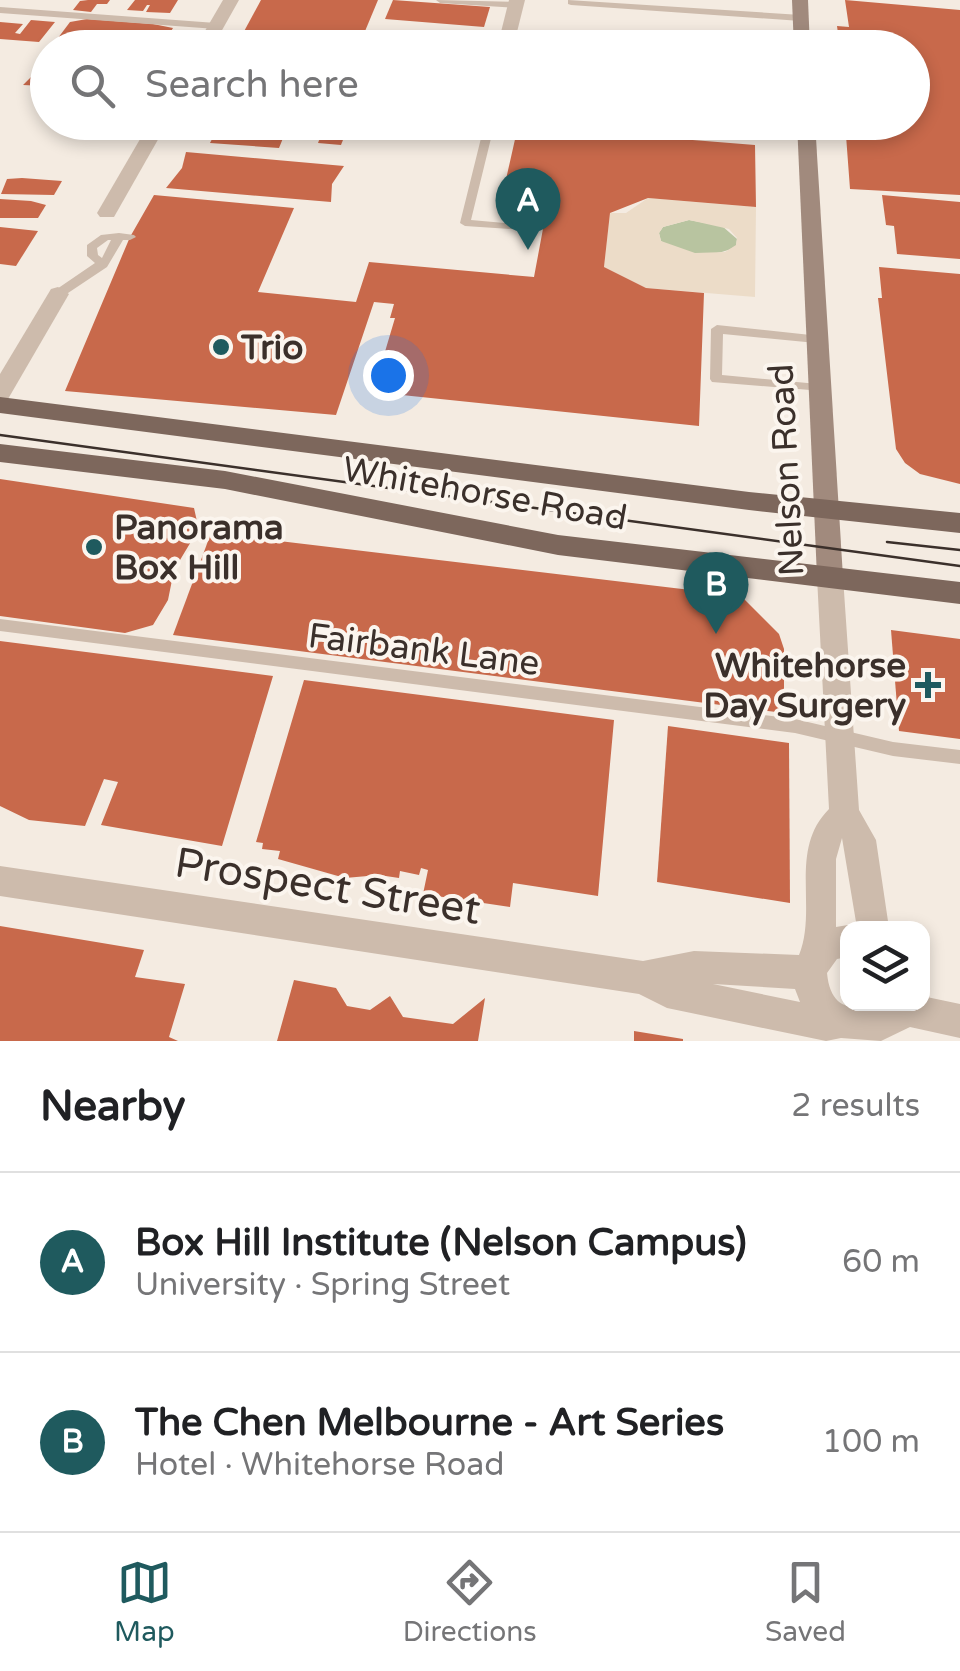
<!DOCTYPE html>
<html lang="en">
<head>
<meta charset="utf-8">
<style>
  :root { --surface:#fff; --page:#f6f6f6; --text:#202124; --muted:#757577; --line:#e0e0e0; --accent:#1f5a5e }
  body { margin:0; font-family:"Varela Round",sans-serif; background:var(--page); color:var(--text) }
  .controls { position:absolute; right:30px; bottom:30px; display:grid; overflow:hidden; border-radius:20px; box-shadow:0 5px 15px #0003 }
  .controls button { width:90px; height:90px; display:grid; place-items:center; padding:0; border:0; border-bottom:2px solid var(--line); background:var(--surface); color:var(--text); font:50px sans-serif }
  .you { position:absolute; left:388px; top:375px; width:35px; height:35px; margin:-25px; border:8px solid #fff; border-radius:50%; background:#1a73e8; box-shadow:0 0 0 15px #1a73e833 }
  .badge { display:grid; place-items:center; width:65px; height:65px; border-radius:50%; background:var(--accent); color:#fff; font-size:32px; font-weight:700 }
  .pin { position:absolute; translate:-50% -82px; filter:drop-shadow(0 2px 5px #0008) }
  .pin::after { content:''; position:absolute; top:52px; width:35px; height:30px; background:inherit; clip-path:polygon(0 0,100% 0,50% 100%) }
  .list { margin:0; padding:0; list-style:none }
  h2 { display:flex; justify-content:space-between; align-items:center; height:130px; margin:0; padding:0 40px; font-size:42px }
  h2 small { font-size:32px; font-weight:400; color:var(--muted) }
  .list li { display:grid; grid-template-columns:65px 1fr auto; gap:30px; align-items:center; box-sizing:border-box; height:180px; padding:0 40px; border-top:2px solid var(--line) }
  .list b { display:block; font-size:38px; white-space:nowrap }
  .list p { margin:0; font-size:32px; white-space:nowrap; color:var(--muted) }
  .list em { font-size:32px; font-style:normal; color:var(--muted) }
  .icon { flex:none; width:55px; height:55px; fill:none; stroke:currentColor; stroke-width:2; stroke-linecap:round; stroke-linejoin:round }
  .map { position:relative; flex:none; width:960px; height:1041px; overflow:hidden }
  .search { position:absolute; background:var(--surface); box-shadow:0 5px 15px #0003; left:30px; right:30px; top:30px; height:110px; display:flex; align-items:center; gap:25px; box-sizing:border-box; padding:0 35px; border-radius:55px; color:var(--muted); font-size:38px }
  .sheet { height:490px; background:var(--surface) }
  nav { display:flex; justify-content:space-around; align-items:center; box-sizing:border-box; height:140px; border-top:2px solid var(--line); background:var(--surface); font-size:28px; color:var(--muted) }
  nav a { display:grid; justify-items:center; gap:5px }
  nav .on { color:var(--accent) }
  .map>svg:first-child { display:block }
</style>
</head>
<body>
<div class="map">
<svg width="960" height="1041" viewBox="0 0 960 1041">
  <rect width="100%" height="100%" fill="#f4ebe1"/>
  <path fill="#b8c4a0" d="M689 220 722 226 737 239 736 246C715 259 680 256 661 241L659 233 663 227Z"/>
  <path fill="#ecdcc8" fill-rule="evenodd" d="M648 198 756 207 755 297 646 288 604 267 610 213H626ZM689 220 729 229 737 238 736 245 725 252 695 253 661 241 659 233 663 227Z"/>
  <g fill="#c8694b">
    <path d="M88 0H110L107 4H97L91 12 73 10 80 1Z"/>
    <path d="M135 0H178L170 13 146 12 150 5H147L143 11 127 10Z"/>
    <path d="M261 0H378L358 48H235Z"/>
    <path d="M393 0 490 7 484 27 385 19Z"/>
    <path d="M845 0 960 10V195L850 189 845 122H912V48H840L837 26 849 27Z"/>
    <path d="M87 19 153 24 173 28 161 48H103L55 42 70 22Z"/>
    <path d="M31 20 55 22 39 42 0 39V22L23 24 15 33 20 34Z"/>
    <path d="M48 55 44 86 23 85 35 73Z"/>
    <path d="M247 122 288 126 279 148 210 143 216 131H225L228 124Z"/>
    <path d="M325 125 348 127 341 145 318 143Z"/>
    <path d="M518 126 755 145 756 207 648 198 610 213 604 267 646 288 704 293 699 426 373 392 395 318H390L394 304 374 302 336 415 65 391 130 237 154 195 294 208 258 292 356 302 369 262 534 277 548 202 502 197Z"/>
    <path d="M186 152 344 166 332 184 331 202 166 188 182 168Z"/>
    <path d="M22 178 62 181 54 195 1 194 7 179Z"/>
    <path d="M882 195 960 202V259L897 254 894 226 886 225Z"/>
    <path d="M0 199 31 201 46 205 38 218H0Z"/>
    <path d="M0 227 38 231 16 266 0 264Z"/>
    <path d="M879 267 960 274V484L920 474 905 463 896 449 878 298H882Z"/>
    <path d="M0 479 194 508 198 526 195 535 174 570 168 600 153 625 125 633 0 616Z"/>
    <path d="M211 533 741 596 779 634 784 649V713L173 635Z"/>
    <path d="M891 630 960 639V739L899 731Z"/>
    <path d="M0 641 273 676 222 846 101 825 118 782 104 779 85 826 29 820 0 806Z"/>
    <path d="M304 680 614 720 598 896 513 883 510 907 423 894 428 870 421 868 419 875 400 871 399 878 379 875 345 878 278 859 280 851 262 849 263 843 256 842Z"/>
    <path d="M668 726 789 743 790 903 657 882Z"/>
    <path d="M0 926 144 950 135 977 185 984 169 1037 178 1041H0Z"/>
    <path d="M294 980 336 988 347 1006 370 1010 390 996 403 1017 453 1024 485 998 478 1041H277Z"/>
    <path d="M634 1031 683 1039V1041H634Z"/>
  </g>
  <g fill="none" stroke-linecap="round" stroke-linejoin="round">
    <g fill="#cdbbac" fill-rule="evenodd">
      <path d="M436 0 516 2 520 5 516 8 440 3Z"/>
      <path d="M568 0 801 15 805 18 801 21 571 5 568 4Z"/>
      <path d="M0 7 216 23 220 26 216 29 0 13Z"/>
      <path d="M485 122H495L471 220 517 224 521 206 526 203 531 206 526 230 465 226 460 223Z"/>
      <path d="M749 122C769 122 793 120 811 127L806 130 754 125Z"/>
      <path d="M119 233 134 235 136 237 130 240H123L107 267 62 297H54V291L95 263 87 256V245L101 235ZM108 240H111L102 258 98 255 97 248Z"/>
      <path d="M717 325 820 336 822 339 816 343 723 334 722 375 818 384 822 385 824 388 822 391 712 382 710 379 711 329Z"/>
      <path d="M0 619 795 719 893 742 960 750V764L893 756 795 733 0 631Z"/>
    </g>
    <g fill="#cdbbac" fill-rule="evenodd">
      <path d="M223 0H239L212 48H195Z"/>
      <path d="M509 0H525L513 48H497Z"/>
      <path d="M150 122H168L114 217H100L97 213Z"/>
      <path d="M58 287 69 294 8 399 0 401V374L51 289Z"/>
      <path d="M830 566 839 570 843 577 859 810 876 840 889 928H857L842 838 836 859V927L848 925 857 928H848V957L837 959 827 973C831 1015 858 1009 888 1004 899 1001 912 1004 922 1004V996L960 1004V1038L910 1027 881 1041 841 1038 826 1041 667 1008 639 994 0 896V866L643 961 694 951 799 955C818 908 788 850 829 809L817 577 821 570ZM713 984 795 989 800 1002Z"/>
    </g>
    <g fill="#a18a7d" fill-rule="evenodd">
      <path d="M792 0H808L810 48H794Z"/>
      <path d="M797 122H815L843 577 839 584 830 588 821 584 817 577Z"/>
    </g>
    <g fill="#7d675c" fill-rule="evenodd">
      <path d="M0 397 749 492 960 513V533L749 510 0 413Z"/>
      <path d="M0 444 225 471 558 535 960 582V604L558 555 225 489 0 462Z"/>
    </g>
    <g stroke="#3b302b" stroke-width="2.5">
      <path d="M0 435 960 566"/>
      <path d="M887 542 960 550"/>
    </g>
  </g>
  <g fill="#1f5a5e" stroke="#fbf5ee" stroke-width="4">
    <circle cx="221" cy="347" r="10"/>
    <circle cx="94" cy="547" r="10"/>
    <path d="M923 670h10v10h10v10h-10v10h-10v-10h-10v-10h10z"/>
  </g>
  <g text-anchor="middle" stroke-width="8" stroke-linejoin="round" paint-order="stroke">
    <g font-size="35" font-weight="bold" fill="#3b302b" stroke="#fbf5ee" text-anchor="start">
      <text x="241" y="359">Trio</text>
      <text x="114" y="539">Panorama<tspan x="114" dy="40">Box Hill</tspan></text>
      <text x="906" y="677" text-anchor="end">Whitehorse<tspan x="906" dy="40">Day Surgery</tspan></text>
    </g>
    <g font-size="35" fill="#3b302b" stroke="#fbf5ee">
      <text transform="translate(786 470) rotate(-93)" y="12">Nelson Road</text>
      <text transform="translate(485 493) rotate(10)" y="12">Whitehorse Road</text>
      <text transform="translate(424 649) rotate(7)" y="12">Fairbank Lane</text>
    </g>
    <g font-size="42" fill="#3b302b" stroke="#fbf5ee">
      <text transform="translate(328 885) rotate(9)" y="15">Prospect Street</text>
    </g>
  </g>
</svg>
<div class="controls">
<button><svg class="icon" aria-label="layers" viewBox="0 0 24 24"><path d="M12 4l9 5-9 5-9-5zM3 14l9 5 9-5"/></svg></button>
</div>
<div class="you"></div>
<div class="pin badge" style="left:528px;top:250px">A</div>
<div class="pin badge" style="left:716px;top:634px">B</div>
<div class="search"><svg class="icon" aria-label="search" viewBox="0 0 24 24"><circle cx="10" cy="10" r="6"/><path d="M15 15l6 6"/></svg>Search here</div>
</div>
<section class="sheet">
<h2>Nearby<small>2 results</small></h2>
<ul class="list">
<li><span class="badge">A</span><div><b>Box Hill Institute (Nelson Campus)</b><p>University · Spring Street</p></div><em>60 m</em></li>
<li><span class="badge">B</span><div><b>The Chen Melbourne - Art Series</b><p>Hotel · Whitehorse Road</p></div><em>100 m</em></li>
</ul>
</section>
<nav>
<a class="on"><svg class="icon" aria-label="map" viewBox="0 0 24 24"><path d="M3 6l6-2 6 2 6-2v14l-6 2-6-2-6 2zM9 4v14M15 6v14"/></svg>Map</a>
<a><svg class="icon" aria-label="directions" viewBox="0 0 24 24"><path d="M12 3l9 9-9 9-9-9zM9 14v-3h6M13 9l2 2-2 2"/></svg>Directions</a>
<a><svg class="icon" aria-label="saved" viewBox="0 0 24 24"><path d="M7 4h10v16l-5-4-5 4z"/></svg>Saved</a>
</nav>
</body>
</html>
